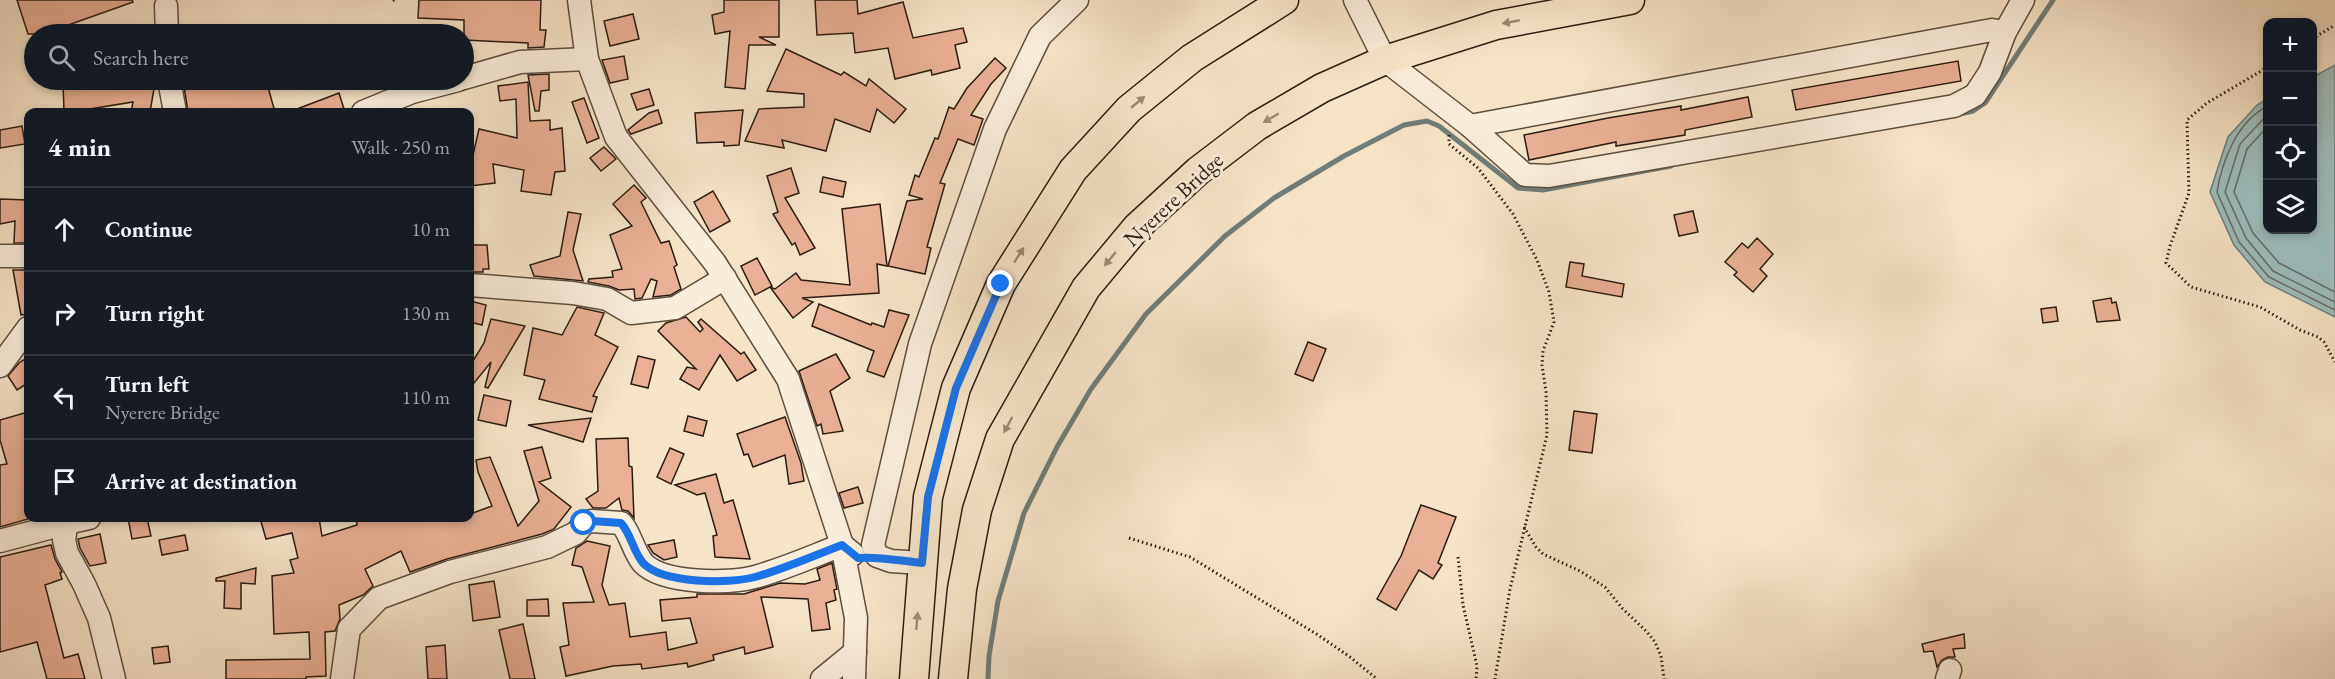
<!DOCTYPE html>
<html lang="en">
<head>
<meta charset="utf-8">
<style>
  :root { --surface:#171b24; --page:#20242c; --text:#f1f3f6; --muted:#9ea1a6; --line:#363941 }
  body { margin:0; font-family:"EB Garamond",serif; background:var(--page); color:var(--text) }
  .controls { position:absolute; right:18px; top:18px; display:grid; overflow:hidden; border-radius:12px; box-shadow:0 3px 9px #0003 }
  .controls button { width:54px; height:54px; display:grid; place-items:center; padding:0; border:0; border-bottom:2px solid var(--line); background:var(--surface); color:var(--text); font:30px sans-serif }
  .stop { position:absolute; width:18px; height:18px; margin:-14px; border:4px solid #1a73e8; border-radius:50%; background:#fff }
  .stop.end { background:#1a73e8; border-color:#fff; box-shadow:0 2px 6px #0008 }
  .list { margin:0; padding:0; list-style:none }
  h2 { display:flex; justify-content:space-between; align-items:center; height:78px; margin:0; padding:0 24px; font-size:26px }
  h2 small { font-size:20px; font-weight:400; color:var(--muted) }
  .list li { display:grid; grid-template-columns:39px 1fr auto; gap:18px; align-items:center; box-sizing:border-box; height:84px; padding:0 24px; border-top:2px solid var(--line) }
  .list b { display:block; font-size:22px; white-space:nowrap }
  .list p { margin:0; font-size:20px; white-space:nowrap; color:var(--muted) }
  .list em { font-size:20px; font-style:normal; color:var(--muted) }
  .icon { flex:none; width:33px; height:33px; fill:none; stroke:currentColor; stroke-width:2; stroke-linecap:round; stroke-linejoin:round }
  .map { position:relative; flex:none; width:2335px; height:679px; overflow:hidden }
  .search { position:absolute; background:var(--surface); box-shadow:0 3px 9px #0003; left:24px; top:24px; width:450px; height:66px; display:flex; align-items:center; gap:15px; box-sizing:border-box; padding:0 21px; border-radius:33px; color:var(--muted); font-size:22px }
  .panel { position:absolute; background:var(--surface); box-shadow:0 3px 9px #0003; left:24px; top:108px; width:450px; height:414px; border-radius:12px }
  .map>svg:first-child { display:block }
</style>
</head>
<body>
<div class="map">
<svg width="2335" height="679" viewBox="0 0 2335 679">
  <rect width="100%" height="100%" fill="#f6e4c9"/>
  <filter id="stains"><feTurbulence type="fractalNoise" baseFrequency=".00333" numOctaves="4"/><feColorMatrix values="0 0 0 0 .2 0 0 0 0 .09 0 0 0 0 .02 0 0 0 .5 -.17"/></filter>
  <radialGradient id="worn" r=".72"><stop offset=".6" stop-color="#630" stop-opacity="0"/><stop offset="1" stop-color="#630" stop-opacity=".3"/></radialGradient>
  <path fill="#9ebdbd" stroke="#707d79" stroke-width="1.5" d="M2335 65V317L2265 282 2234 245 2210 192 2228 137 2257 105 2267 99 2268 230H2312L2313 77Z"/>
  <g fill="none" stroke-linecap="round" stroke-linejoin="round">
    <g stroke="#646c68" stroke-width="1.5">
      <path d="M2268 106C2237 121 2222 161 2217 192L2239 242 2269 277 2335 310"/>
      <path d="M2268 114 2240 144 2225 192 2246 238 2273 271 2335 302"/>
      <path d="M2268 126 2247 149 2234 192 2253 233 2279 263 2335 292"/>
    </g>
    <g stroke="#707d79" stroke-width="5">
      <path d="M1960 114 1973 111 1985 103 2053 0"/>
      <path d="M988 679 989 656 998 601 1024 513 1057 447 1091 389 1146 314 1225 236 1274 198 1344 156 1404 125 1427 121 1439 126 1518 188 1543 190 1671 166"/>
    </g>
  </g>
  <g fill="#eab095" stroke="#2b1c13" stroke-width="1.5">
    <path d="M17 0H132L133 2 43 34H28Z"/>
    <path d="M419 0H541L540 30H546L544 47 528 48V43L464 40V20L418 18Z"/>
    <path d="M724 0H779V37H759L776 45H749L745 89 725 87 730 31 715 34 712 15 724 12Z"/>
    <path d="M815 0H857L858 14 903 2 913 38 963 28 967 42 955 45 960 68 932 75 931 70 895 79 888 48 855 53 853 33 817 35Z"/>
    <path d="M633 14 639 39 610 46 604 21Z"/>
    <path d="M786 49 841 75 844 72 866 86 869 79 906 109 894 123 877 109 870 132 835 119 826 151 782 140 784 148 745 141 759 109 804 107V94L767 91Z"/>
    <path d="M624 56 628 79 610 83 602 60Z"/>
    <path d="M995 58 1006 68 991 84 971 115 983 119 974 145 958 139 940 183 945 184 927 247 931 248 925 274 888 266 907 201 923 199 909 195 915 175 919 177 935 138 938 139 949 107 954 109 967 88Z"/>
    <path d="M1958 61 1961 81 1796 110 1792 90Z"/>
    <path d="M549 74V90L541 91 539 111H535L528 75Z"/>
    <path d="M81 80H112V84L120 83 154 89 150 112H131L133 102 84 110V112H64L63 83 81 82Z"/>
    <path d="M183 80H266L275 112H188Z"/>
    <path d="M528 82 530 121 550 120V130L562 128 565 171 555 172 551 195 521 191 524 170 493 164 495 183 470 186V168L479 129 517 138 516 99 500 101 498 86Z"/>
    <path d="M649 89 654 105 637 110 631 94Z"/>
    <path d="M339 93 344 109 334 112H289Z"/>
    <path d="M1748 97 1752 117 1685 130V135L1616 146V142L1529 160 1524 135 1608 118 1681 106V110Z"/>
    <path d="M584 98 599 138 587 143 572 102Z"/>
    <path d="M658 110 662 123 631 134 628 130 649 113Z"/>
    <path d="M743 110 739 145 724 146V142L697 143 695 113Z"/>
    <path d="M22 126 25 144 0 148V130Z"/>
    <path d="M604 147 616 159 601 171 590 158Z"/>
    <path d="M791 168 799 193 785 198 815 248 800 255 795 243 792 245 773 214 778 212 767 176Z"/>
    <path d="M823 177 846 182 843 197 820 192Z"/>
    <path d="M634 185 646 198 641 202 661 243 669 241 677 265 674 267 681 289 671 295 653 297 657 281 651 279 642 298 635 299 634 289 619 290 609 286 588 282 589 279 613 277 612 271 622 269 610 235 632 226 613 204Z"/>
    <path d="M713 191 730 221 710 232 694 202Z"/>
    <path d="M0 199 28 200V243H14L15 221 0 224Z"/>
    <path d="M880 204 887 266 877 264 879 293 802 298 813 302 793 318 770 287 775 289 796 273 801 280 850 285 842 209Z"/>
    <path d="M1693 211 1698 232 1679 236 1674 215Z"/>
    <path d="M568 212 581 214 573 250 583 281 534 276 530 265 560 256Z"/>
    <path d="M1757 238 1773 254 1760 269 1767 276 1753 292 1734 275 1737 272 1725 262 1742 243 1748 248Z"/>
    <path d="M470 245H487L489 269H483V272H470Z"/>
    <path d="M757 258 772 286 755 295 741 266Z"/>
    <path d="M1570 262 1584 264 1582 276 1624 284 1622 297 1566 287Z"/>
    <path d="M28 270V314L21 315 13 270Z"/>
    <path d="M2111 298 2112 303 2116 302 2120 320 2097 322 2093 301Z"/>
    <path d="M470 301 486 305 482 325 470 322Z"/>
    <path d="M819 304 871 325 872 323 884 327 889 310 909 315 884 377 867 371 874 351 812 326Z"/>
    <path d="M577 307 604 313 595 335 618 347 593 396 597 397 592 412 539 399 545 380 524 375 533 328 562 335Z"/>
    <path d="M2056 307 2058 321 2043 323 2041 309Z"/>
    <path d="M686 317 700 332 703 329 698 322 701 319 741 354 744 352 756 370 737 381 720 355 699 390 680 379 687 367 696 369 658 331 666 323Z"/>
    <path d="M491 319 525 326 488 388 485 387 491 362 470 388V366L484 343Z"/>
    <path d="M1308 342 1326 349 1313 381 1295 374Z"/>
    <path d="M836 354 850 378 830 391 843 431 823 434 821 424 817 426 799 371Z"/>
    <path d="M638 356 655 360 648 388 631 384Z"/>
    <path d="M28 357V383L17 390 8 376 19 363Z"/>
    <path d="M484 395 511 401 506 426 478 420Z"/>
    <path d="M1574 411 1597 414 1592 453 1569 450Z"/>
    <path d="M28 412V519L0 527V465L7 464 0 440V420Z"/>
    <path d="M688 416 707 421 703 436 684 431Z"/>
    <path d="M785 417 801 463 804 481 789 484 785 455 753 467 748 454 744 455 737 434Z"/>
    <path d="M591 418 583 442 528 425Z"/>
    <path d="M628 438 629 466 632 467 634 518 628 511 622 510 619 498 606 508H593L586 499 598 491 596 439Z"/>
    <path d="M542 447 551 478 539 482 571 507 554 529 542 534 447 559 410 572 401 551 365 569 373 586 363 595 339 605 340 619 335 631 325 632 326 676 306 677V679H226V660L310 659 309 632 274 634 272 576 294 573 290 560 298 558 292 533 266 539 260 518H319L322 536 357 525 356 518H470V514L492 506 478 472 476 460 490 457 518 526 539 501 524 451Z"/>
    <path d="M670 448 684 454 671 484 657 477Z"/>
    <path d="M716 474 724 503 733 500 750 559 715 557 713 536 717 535 705 493 697 495 675 485Z"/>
    <path d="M858 487 863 503 844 508 839 493Z"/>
    <path d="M1421 505 1456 517 1438 563 1442 565 1433 579 1419 570 1396 610 1377 599 1401 556Z"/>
    <path d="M128 518H147L151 536 132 539Z"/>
    <path d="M100 534 106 563 90 566 80 548 78 539Z"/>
    <path d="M185 535 188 550 162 555 159 540Z"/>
    <path d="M674 540 677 557 664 560 653 553 648 545Z"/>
    <path d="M587 541 610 546 602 585 609 605 625 603 630 637 666 632 668 650 697 643 690 618 662 621 660 600 697 597V594H744L780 583 805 584 820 580 817 569 832 563 837 589 834 590 836 600 826 603 830 629 812 631 808 599 761 597 773 647 745 654 744 647 713 655 714 660 688 667 687 663 642 669 641 664 613 666 566 676 560 647 569 645 563 603 594 602 582 567 572 565 576 548Z"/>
    <path d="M51 545 55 559 62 572 60 573 62 579 45 585 64 658 78 654 85 679H47L37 642 0 652V557Z"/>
    <path d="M256 568 255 584 241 583V609L224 608 225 581H216V578Z"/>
    <path d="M494 581 500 617 473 621 469 585Z"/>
    <path d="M548 599 549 616H527V600Z"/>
    <path d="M523 624 535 679H510L499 630Z"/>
    <path d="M1964 634 1965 648 1953 649 1955 657H1948L1942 660 1937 667 1933 651 1924 652 1922 644Z"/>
    <path d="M445 645 447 679H428L426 647Z"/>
    <path d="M168 646 170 662 154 664 152 648Z"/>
  </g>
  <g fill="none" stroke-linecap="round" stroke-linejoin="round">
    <defs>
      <g id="minor">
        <path d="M579 0 587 59 616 137 715 263 788 379 842 545 856 618 854 679"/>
        <path d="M1355 0 1385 60 1470 126 1525 175 1549 176 1954 106 1975 95 1990 72 2005 32 2023 0"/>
        <path d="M166 6 167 34"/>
        <path d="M464 78 520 62 587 59"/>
        <path d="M169 80 175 112"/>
        <path d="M363 112 412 92 458 80"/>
        <path d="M1470 126 1992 30 2005 32"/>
        <path d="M0 256H28"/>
        <path d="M470 285 573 293 607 299 631 313 675 308 725 278"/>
        <path d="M0 366 28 328"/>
        <path d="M89 518 71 522 66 527 64 540 67 553 84 584 99 618 114 679"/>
        <path d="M0 541 71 522"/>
        <path d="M922 563 891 561 877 556 873 545 920 344 995 129 1040 36 1077 0"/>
        <path d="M342 679 349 629 379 598 450 572 547 547 576 533 584 523 592 521 621 523C631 534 633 551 643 563 663 584 729 584 755 577 784 569 813 556 842 545L853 554"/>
        <path d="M822 679 855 652"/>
        <path d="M1947 679 1950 670"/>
      </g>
      <g id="major">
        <path d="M914 679 928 497 956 388 1001 284 1073 170 1129 109 1192 58 1284 0"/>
        <path d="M953 679 962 589 977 510 1000 439 1086 288 1137 227 1198 171 1257 126 1322 88 1385 60 1496 25 1630 0"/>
      </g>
    </defs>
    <use href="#minor" stroke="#5e4e40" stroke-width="25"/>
    <use href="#major" stroke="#2b1c13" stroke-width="31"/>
    <g stroke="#2b1c13" stroke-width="3" stroke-dasharray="1.5 3" stroke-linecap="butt">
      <path d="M393 1 394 0"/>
      <path d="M2312 39 2335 25"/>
      <path d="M2268 67 2207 103 2187 120 2189 193 2170 246 2166 263 2191 287 2260 307 2300 330 2318 337 2324 342 2335 362"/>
      <path d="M1449 135V144L1478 168 1513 214 1537 260 1549 292 1554 322 1543 351 1542 365 1546 392 1547 435 1510 589 1495 679"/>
      <path d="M1524 527 1536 547 1543 554 1580 571 1605 587 1622 608 1647 632 1655 642 1661 656 1664 679"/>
      <path d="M1129 538 1190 557 1318 635 1350 657 1377 679"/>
      <path d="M1458 557 1463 605 1477 666 1476 679"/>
    </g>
    <use href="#minor" stroke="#f9eddc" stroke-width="22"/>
    <use href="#major" stroke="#f6e4c9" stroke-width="28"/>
  </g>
  <defs><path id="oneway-solid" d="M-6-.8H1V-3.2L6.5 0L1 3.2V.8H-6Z" transform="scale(1.5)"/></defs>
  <g fill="#9b8a77">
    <use href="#oneway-solid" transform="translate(1511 22) rotate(169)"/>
    <use href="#oneway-solid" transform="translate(1138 102) rotate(-40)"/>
    <use href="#oneway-solid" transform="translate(1271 118) rotate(150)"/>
    <use href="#oneway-solid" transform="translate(1019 255) rotate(-57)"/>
    <use href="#oneway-solid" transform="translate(1110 259) rotate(130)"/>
    <use href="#oneway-solid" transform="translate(1008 425) rotate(118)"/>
    <use href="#oneway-solid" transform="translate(917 621) rotate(-85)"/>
  </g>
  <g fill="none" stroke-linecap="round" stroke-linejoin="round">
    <path stroke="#1a73e8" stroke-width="8" d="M584 523 592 521 621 523C631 534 633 551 643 563 663 584 729 584 755 577 784 569 813 556 842 545L858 558C879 556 900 561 922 563L928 497 956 388 1001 284"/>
  </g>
  <g text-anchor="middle" stroke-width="6" stroke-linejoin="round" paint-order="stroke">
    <g font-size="22" fill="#2b1c13" stroke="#f9eddc">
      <text transform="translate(1173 199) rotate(-43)" y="8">Nyerere Bridge</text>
    </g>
  </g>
  <rect width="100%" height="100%" filter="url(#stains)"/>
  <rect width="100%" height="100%" fill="url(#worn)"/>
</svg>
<div class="controls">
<button>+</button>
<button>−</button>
<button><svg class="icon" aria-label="locate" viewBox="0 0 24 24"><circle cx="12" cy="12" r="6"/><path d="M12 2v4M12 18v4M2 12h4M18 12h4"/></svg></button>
<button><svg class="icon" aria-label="layers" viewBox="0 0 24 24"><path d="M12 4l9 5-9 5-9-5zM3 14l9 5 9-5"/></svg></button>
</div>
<div class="stop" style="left:584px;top:523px"></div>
<div class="stop end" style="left:1001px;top:284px"></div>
<div class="search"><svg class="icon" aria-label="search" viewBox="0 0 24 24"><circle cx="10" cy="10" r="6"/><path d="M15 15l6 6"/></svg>Search here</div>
<section class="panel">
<h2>4 min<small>Walk · 250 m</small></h2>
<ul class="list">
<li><svg class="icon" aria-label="ahead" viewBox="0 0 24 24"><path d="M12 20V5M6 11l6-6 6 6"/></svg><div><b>Continue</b></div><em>10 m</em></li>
<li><svg class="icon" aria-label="right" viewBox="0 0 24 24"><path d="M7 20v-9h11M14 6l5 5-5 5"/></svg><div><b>Turn right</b></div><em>130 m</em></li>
<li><svg class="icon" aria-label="left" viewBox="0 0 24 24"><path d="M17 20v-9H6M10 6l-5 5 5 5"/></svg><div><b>Turn left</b><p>Nyerere Bridge</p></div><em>110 m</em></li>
<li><svg class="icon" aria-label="arrive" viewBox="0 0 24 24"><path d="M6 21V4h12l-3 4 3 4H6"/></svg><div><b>Arrive at destination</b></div></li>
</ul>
</section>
</div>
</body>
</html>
